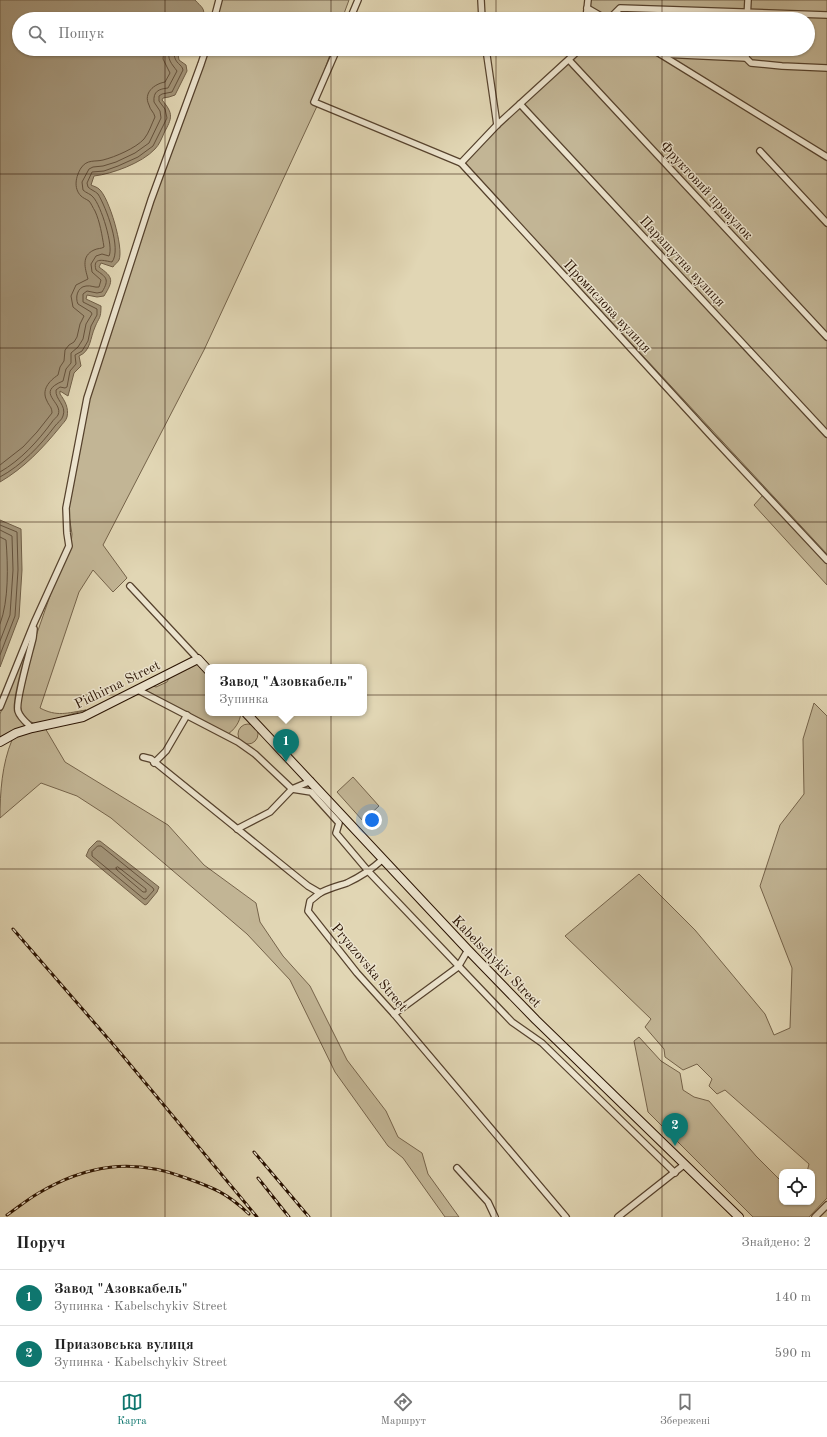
<!DOCTYPE html>
<html lang="uk">
<head>
<meta charset="utf-8">
<style>
  :root { --surface:#fff; --page:#f2f2f2; --text:#222; --muted:#767676; --line:#e0e0e0; --accent:#0f766e }
  body { margin:0; font-family:"Old Standard TT",serif; background:var(--page); color:var(--text) }
  .controls { position:absolute; right:12px; bottom:12px; display:grid; overflow:hidden; border-radius:8px; box-shadow:0 1px 3px #0004 }
  .controls button { width:36px; height:36px; display:grid; place-items:center; padding:0; border:0; border-bottom:1px solid var(--line); background:var(--surface); color:var(--text); font:20px sans-serif }
  .you { position:absolute; left:372px; top:820px; width:14px; height:14px; margin:-10px; border:3px solid #fff; border-radius:50%; background:#1a73e8; box-shadow:0 0 0 6px #1a73e833 }
  .badge { display:grid; place-items:center; width:26px; height:26px; border-radius:50%; background:var(--accent); color:#fff; font-size:13px; font-weight:700 }
  .pin { position:absolute; translate:-50% -33px; filter:drop-shadow(0 1px 2px #0008) }
  .pin::after { content:''; position:absolute; top:21px; width:14px; height:12px; background:inherit; clip-path:polygon(0 0,100% 0,50% 100%) }
  .popup { position:absolute; left:205px; top:664px; width:162px; height:52px; box-sizing:border-box; display:grid; place-content:center; border-radius:8px; background:var(--surface); filter:drop-shadow(0 1px 3px #0005); font-size:13px; white-space:nowrap; color:var(--muted) }
  .popup b { font-size:15px; color:var(--text) }
  .popup::after { content:''; position:absolute; left:50%; top:100%; margin-left:-8px; border:8px solid transparent; border-top-color:var(--surface) }
  .list { margin:0; padding:0; list-style:none }
  h2 { display:flex; justify-content:space-between; align-items:center; height:52px; margin:0; padding:0 16px; font-size:17px }
  h2 small { font-size:13px; font-weight:400; color:var(--muted) }
  .list li { display:grid; grid-template-columns:26px 1fr auto; gap:12px; align-items:center; box-sizing:border-box; height:56px; padding:0 16px; border-top:1px solid var(--line) }
  .list b { display:block; font-size:15px; white-space:nowrap }
  .list p { margin:0; font-size:13px; white-space:nowrap; color:var(--muted) }
  .list em { font-size:13px; font-style:normal; color:var(--muted) }
  .icon { flex:none; width:22px; height:22px; fill:none; stroke:currentColor; stroke-width:2; stroke-linecap:round; stroke-linejoin:round }
  .map { position:relative; flex:none; width:827px; height:1217px; overflow:hidden }
  .search { position:absolute; background:var(--surface); box-shadow:0 1px 3px #0004; left:12px; right:12px; top:12px; height:44px; display:flex; align-items:center; gap:10px; box-sizing:border-box; padding:0 14px; border-radius:22px; color:var(--muted); font-size:15px }
  .sheet { height:164px; background:var(--surface) }
  nav { display:flex; justify-content:space-around; align-items:center; box-sizing:border-box; height:56px; border-top:1px solid var(--line); background:var(--surface); font-size:11px; color:var(--muted) }
  nav a { display:grid; justify-items:center; gap:2px }
  nav .on { color:var(--accent) }
  .map>svg:first-child { display:block }
</style>
</head>
<body>
<div class="map">
<svg width="827" height="1217" viewBox="0 0 827 1217">
  <rect width="100%" height="100%" fill="#e1d6b4"/>
  <filter id="stains"><feTurbulence type="fractalNoise" baseFrequency=".005" numOctaves="4"/><feColorMatrix values="0 0 0 0 .2 0 0 0 0 .09 0 0 0 0 .02 0 0 0 .5 -.17"/></filter>
  <radialGradient id="worn" r=".72"><stop offset=".6" stop-color="#630" stop-opacity="0"/><stop offset="1" stop-color="#630" stop-opacity=".3"/></radialGradient>
  <g fill="#c2b595" stroke="#75634a">
    <path d="M222 0H349L342 19H217Z"/>
    <path d="M588 0H827V554L462 161 580 49H808V19H586Z"/>
    <path d="M208 49H332L313 102 318 104 204 350 103 545 127 578 113 592 93 570 79 592 40 708C57 717 67 713 86 710L37 724C27 722 21 715 20 704L35 639 51 593 71 545 72 534 68 509 88 398 153 203 189 105Z"/>
    <path d="M763 495 827 563V585L754 505Z"/>
    <path d="M26 649 28 650 16 699 26 725V727L0 739V714Z"/>
    <path d="M199 664 208 673V713H241C240 722 234 731 226 735L145 690 153 686 156 687 167 682 169 678 193 665Z"/>
    <path d="M814 703 827 716V1198L809 1217H753L648 1112 634 1041 639 1037 661 1061 680 1073 683 1090 694 1097 709 1101 756 1156 782 1182V1202H812V1172H807L809 1164 725 1090 717 1094 709 1086 712 1079 697 1064 683 1070 665 1057 664 1049 645 1027 651 1019 565 936 639 874 695 930 765 1014 774 1035 790 1028 792 968 760 886 780 825 804 794 803 739Z"/>
    <circle cx="248" cy="734" r="10"/>
    <path d="M45 728 65 762 168 825 204 865 256 903 260 922 283 956 310 986 347 1060 386 1111 398 1137 422 1153 428 1174 459 1217H445L403 1158 388 1146 335 1072 290 980 247 934 111 818 77 796 41 783 0 818C0 792 2 764 12 740L21 735Z"/>
    <path d="M353 777 379 806 363 821 337 792Z"/>
  </g>
  <g fill="#a29377" stroke="#715f47">
    <path d="M0 0H195C201 7 206 8 203 19H19V49H193L188 54 179 52 178 54 179 60 186 65 187 71 175 95 169 97 163 98 162 100C174 114 172 118 164 133 162 138 159 145 155 149 142 163 112 174 94 176L91 185C93 186 97 187 99 189 109 197 124 248 119 260 118 262 114 265 113 267L101 263 99 267C113 277 114 280 104 296L97 297 87 295 86 299 101 306C101 319 99 317 95 327 90 338 91 351 79 356L81 366 74 373 68 396 60 391V394C65 401 69 408 67 417 66 421 62 424 60 427 43 448 24 468 0 482Z"/>
    <path d="M0 520 21 529 22 570 19 617 0 667Z"/>
    <path d="M97 841H100L159 887 157 892 147 904 145 905 86 856 89 849Z"/>
  </g>
  <g fill="none" stroke-linecap="round" stroke-linejoin="round">
    <g stroke="#65523c" stroke-width="1">
      <path d="M0 465 23 447 37 432 52 413C52 407 49 406 47 401 41 390 49 381 58 375L60 367 64 361 65 350 69 345 74 342 77 337 80 324 84 316 73 307 71 296 76 285 88 279C85 268 81 256 94 250 98 248 101 249 104 247 102 235 100 222 95 211 93 208 91 203 89 201 86 199 83 198 81 196 73 188 76 176 81 168 87 159 95 162 103 160 115 157 136 148 144 139 149 133 152 123 155 117 154 112 150 110 149 105 143 93 154 84 165 82L170 73 163 59 164 49"/>
      <path d="M0 472C21 460 38 441 52 422 53 420 57 417 58 415 64 402 34 393 63 381L66 369 71 363V353L78 347 83 339 86 324 92 314 91 312 78 304C75 298 77 287 86 286 91 285 95 288 99 287L101 280 92 272 91 264 96 256 102 254 109 256C114 247 101 205 93 197 91 194 86 193 83 190L82 182 89 169 93 167 103 166 116 162 135 153 149 143 161 118 160 111 154 102C153 91 159 89 168 88L177 71C172 64 166 59 170 49"/>
      <path d="M0 477C22 465 40 446 55 426 57 423 62 420 63 416 67 405 55 400 56 390L60 387 65 388 67 387 70 371 76 364 75 355 82 351 88 341 91 326 97 315V309L83 302V294L87 291 97 293 102 292C110 279 106 277 96 270 92 256 105 261 112 262 122 249 106 207 98 194 95 191 91 190 88 187L87 183 92 172 104 171 118 166 138 157 153 146 167 118 165 109 159 101V96L162 94 172 92 183 70C182 64 175 64 174 54L176 49"/>
      <path d="M0 525 17 532 18 570 15 616 0 655"/>
      <path d="M0 530 12 536 13 570 10 615 0 641"/>
      <path d="M0 537 6 540C8 566 9 600 0 624"/>
      <path d="M98 846H101L153 888 154 890 146 899H144L92 856V852Z"/>
      <path d="M118 867 146 889V892H143L117 870 116 868Z"/>
    </g>
    <defs>
      <g id="street">
        <path d="M481 0 482 19"/>
        <path d="M587 8 606 19"/>
        <path d="M481 16 578 19"/>
        <path d="M214 19 219 0"/>
        <path d="M350 19 358 0"/>
        <path d="M586 19 588 0"/>
        <path d="M609 19 620 8 827 15"/>
        <path d="M747 19 748 0"/>
        <path d="M337 49 314 102 461 163 712 437 827 560"/>
        <path d="M486 49 497 125"/>
        <path d="M652 49 827 157"/>
        <path d="M661 54 746 58 751 63 782 66 827 68"/>
        <path d="M746 58V49"/>
        <path d="M569 60 827 337"/>
        <path d="M520 104 827 434"/>
        <path d="M760 151 827 223"/>
        <path d="M461 163 497 125 580 49"/>
        <path d="M130 586 198 659"/>
        <path d="M138 690 238 742 255 754 292 789 311 792 339 823 336 833 369 872 512 1022 542 1043 675 1173"/>
        <path d="M0 707 34 623 69 546 67 533 66 508 87 398 151 200 201 64 206 49"/>
        <path d="M32 728C28 724 20 718 18 711 15 702 30 651 33 638L34 629"/>
        <path d="M143 757 151 759 308 886 320 893 310 901 308 911 357 973 394 1014 566 1217"/>
        <path d="M154 763 166 751 187 715"/>
        <path d="M237 829 270 812 292 789 311 781"/>
        <path d="M320 893C329 888 338 886 347 883 362 876 371 870 383 859"/>
        <path d="M394 1014 458 967 468 950"/>
        <path d="M457 1168 488 1202 495 1217"/>
        <path d="M618 1217 685 1164"/>
        <path d="M815 1217 827 1205"/>
      </g>
      <g id="secondary">
        <path d="M246 713 468 950 536 1020 739 1217"/>
        <path d="M0 742 16 733 32 728 83 717 198 659 208 670"/>
      </g>
    </defs>
    <use href="#street" stroke="#56422d" stroke-width="8"/>
    <use href="#secondary" stroke="#281100" stroke-width="10"/>
    <use href="#street" stroke="#ece4ce" stroke-width="5.5"/>
    <use href="#secondary" stroke="#ece4ce" stroke-width="8"/>
    <defs>
      <g id="rail">
        <path d="M13 929 118 1050 257 1217"/>
        <path d="M254 1152 309 1217"/>
        <path d="M258 1178 289 1217"/>
        <path d="M7 1215C17 1208 27 1200 37 1194 87 1164 133 1158 186 1178 214 1188 227 1193 249 1214"/>
      </g>
    </defs>
    <use href="#rail" stroke="#281100" stroke-width="3"/>
    <use href="#rail" stroke="#ece4ce" stroke-width="1.5" stroke-dasharray="4.5" stroke-linecap="butt"/>
  </g>
  <path fill="none" stroke="#281100" stroke-width="1" stroke-opacity="0.55" d="M165 0V19M331 0V19M496 0V19M662 0V19M165 49V1217M331 49V1217M496 49V1217M662 49V1217M0 174H827M0 348H827M0 522H827M0 695H827M0 869H827M0 1043H827"/>
  <g text-anchor="middle" stroke-width="3" stroke-linejoin="round" paint-order="stroke">
    <g font-size="14" fill="#281100" stroke="#ece4ce">
      <text transform="translate(707 190) rotate(47)" y="5">Фруктовий провулок</text>
      <text transform="translate(683 261) rotate(47)" y="5">Парашутна вулиця</text>
      <text transform="translate(608 306) rotate(47)" y="5">Промислова вулиця</text>
      <text transform="translate(117 684) rotate(-26)" y="5">Pidhirna Street</text>
      <text transform="translate(497 961) rotate(46)" y="5">Kabelschykiv Street</text>
      <text transform="translate(370 967) rotate(50)" y="5">Pryazovska Street</text>
    </g>
  </g>
  <rect width="100%" height="100%" filter="url(#stains)"/>
  <rect width="100%" height="100%" fill="url(#worn)"/>
</svg>
<div class="controls">
<button><svg class="icon" aria-label="locate" viewBox="0 0 24 24"><circle cx="12" cy="12" r="6"/><path d="M12 2v4M12 18v4M2 12h4M18 12h4"/></svg></button>
</div>
<div class="you"></div>
<div class="pin badge" style="left:286px;top:762px">1</div>
<div class="popup"><b>Завод &quot;Азовкабель&quot;</b>Зупинка</div>
<div class="pin badge" style="left:675px;top:1146px">2</div>
<div class="search"><svg class="icon" aria-label="search" viewBox="0 0 24 24"><circle cx="10" cy="10" r="6"/><path d="M15 15l6 6"/></svg>Пошук</div>
</div>
<section class="sheet">
<h2>Поруч<small>Знайдено: 2</small></h2>
<ul class="list">
<li><span class="badge">1</span><div><b>Завод &quot;Азовкабель&quot;</b><p>Зупинка · Kabelschykiv Street</p></div><em>140 m</em></li>
<li><span class="badge">2</span><div><b>Приазовська вулиця</b><p>Зупинка · Kabelschykiv Street</p></div><em>590 m</em></li>
</ul>
</section>
<nav>
<a class="on"><svg class="icon" aria-label="map" viewBox="0 0 24 24"><path d="M3 6l6-2 6 2 6-2v14l-6 2-6-2-6 2zM9 4v14M15 6v14"/></svg>Карта</a>
<a><svg class="icon" aria-label="directions" viewBox="0 0 24 24"><path d="M12 3l9 9-9 9-9-9zM9 14v-3h6M13 9l2 2-2 2"/></svg>Маршрут</a>
<a><svg class="icon" aria-label="saved" viewBox="0 0 24 24"><path d="M7 4h10v16l-5-4-5 4z"/></svg>Збережені</a>
</nav>
</body>
</html>
